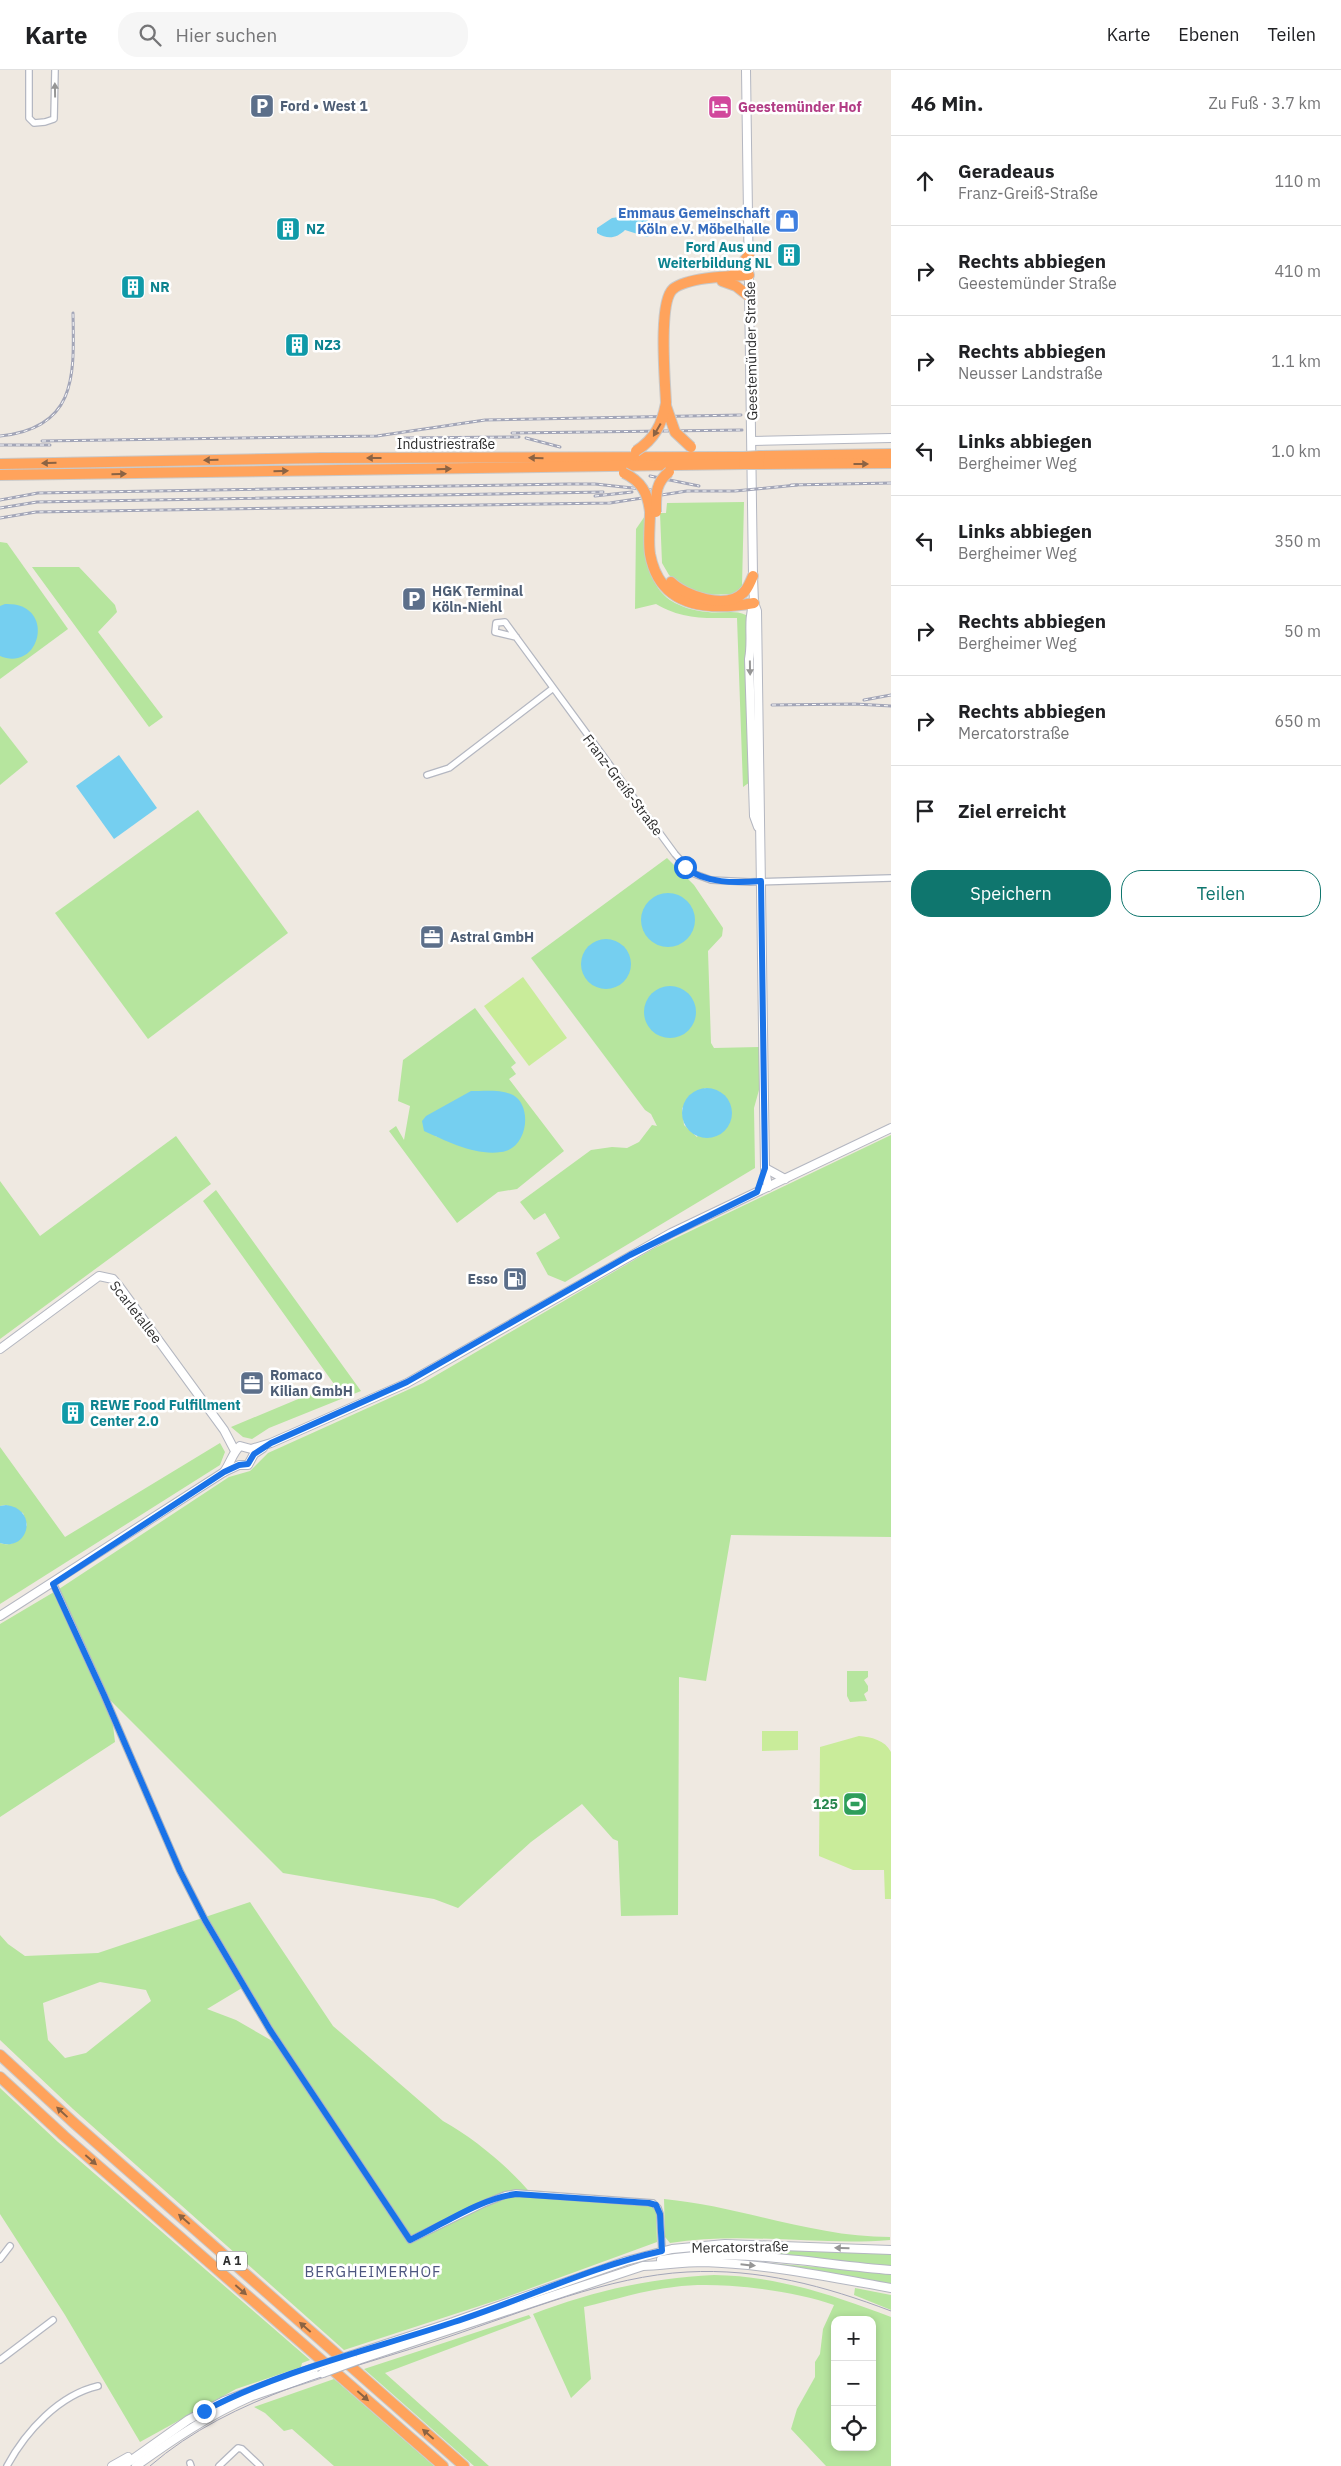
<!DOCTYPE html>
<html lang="de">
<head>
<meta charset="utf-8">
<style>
  :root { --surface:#fff; --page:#f6f6f6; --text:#202124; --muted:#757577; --line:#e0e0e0; --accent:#0f766e }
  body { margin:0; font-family:"IBM Plex Sans",sans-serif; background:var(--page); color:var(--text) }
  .controls { position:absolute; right:15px; bottom:15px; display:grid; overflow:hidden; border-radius:10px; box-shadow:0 2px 8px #0003 }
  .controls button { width:45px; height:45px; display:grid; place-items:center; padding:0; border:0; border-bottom:1px solid var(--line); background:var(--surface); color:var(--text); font:25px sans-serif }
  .stop { position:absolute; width:15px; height:15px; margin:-11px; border:4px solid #1a73e8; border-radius:50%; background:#fff }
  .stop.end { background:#1a73e8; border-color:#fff; box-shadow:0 1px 5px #0008 }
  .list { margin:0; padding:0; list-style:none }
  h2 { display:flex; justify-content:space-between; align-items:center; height:65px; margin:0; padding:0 20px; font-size:21px }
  h2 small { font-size:16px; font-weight:400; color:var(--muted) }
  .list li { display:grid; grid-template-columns:32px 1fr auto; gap:15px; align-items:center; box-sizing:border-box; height:90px; padding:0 20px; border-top:1px solid var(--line) }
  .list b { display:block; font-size:19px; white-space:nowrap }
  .list p { margin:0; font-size:16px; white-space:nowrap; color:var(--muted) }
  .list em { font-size:16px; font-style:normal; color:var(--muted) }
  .actions { display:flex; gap:10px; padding:15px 20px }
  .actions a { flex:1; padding:11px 0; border:1px solid var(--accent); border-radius:20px; text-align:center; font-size:18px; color:var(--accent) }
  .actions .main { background:var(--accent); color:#fff }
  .icon { flex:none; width:28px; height:28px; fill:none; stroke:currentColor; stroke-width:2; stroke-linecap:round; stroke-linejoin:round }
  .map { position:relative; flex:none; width:891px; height:2396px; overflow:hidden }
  header { display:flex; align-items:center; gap:30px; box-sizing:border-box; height:70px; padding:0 25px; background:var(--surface); border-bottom:1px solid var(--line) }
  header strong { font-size:24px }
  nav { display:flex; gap:28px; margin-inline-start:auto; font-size:18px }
  .search { width:350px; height:45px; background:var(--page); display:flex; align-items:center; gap:12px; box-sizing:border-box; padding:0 18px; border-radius:20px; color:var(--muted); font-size:19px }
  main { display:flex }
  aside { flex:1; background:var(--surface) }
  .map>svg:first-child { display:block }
</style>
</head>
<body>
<header>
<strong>Karte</strong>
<div class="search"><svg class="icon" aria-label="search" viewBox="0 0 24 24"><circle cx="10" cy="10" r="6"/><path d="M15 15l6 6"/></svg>Hier suchen</div>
<nav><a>Karte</a><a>Ebenen</a><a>Teilen</a></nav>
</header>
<main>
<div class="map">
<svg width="891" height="2396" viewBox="0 0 891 2396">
  <rect width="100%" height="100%" fill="#efe9e1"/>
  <g fill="#b6e59e" fill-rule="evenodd">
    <path d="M744 432 742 516 734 524 704 525 678 514 669 505 662 493 660 443H666L667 433Z"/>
    <path d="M647 443C646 495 645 535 708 542 721 544 733 539 746 545L749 575 750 712 743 717 737 548C706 548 683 550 656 534L635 539 636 459Z"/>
    <path d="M0 472 7 473 68 559 0 609Z"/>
    <path d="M32 497H79L115 535 117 542 98 562 163 647 149 657Z"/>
    <path d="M0 656 28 692 0 715Z"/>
    <path d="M198 740 288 863 148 969 55 843Z"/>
    <path d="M667 788 694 815 723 858 722 866 708 881 711 973 714 978 759 977V1020L754 1038 755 1098 565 1212 548 1205 536 1183 560 1168 545 1143 534 1150 520 1132 591 1080 612 1077 627 1078 639 1072 652 1055 657 1056 651 1044 645 1040 531 888ZM705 1018 720 1022 697 1067 684 1055 682 1038Z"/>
    <path d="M475 938 516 993 511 997 516 1004 509 1009 564 1081 517 1119 498 1122 457 1153 389 1061 396 1056 404 1070 410 1036 398 1031 403 990ZM492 1021 454 1072 435 1066Z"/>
    <path d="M891 1065V1467L731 1465 706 1611 679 1607 678 1845 621 1846 618 1771 613 1769 582 1734 531 1772 458 1838 434 1829 283 1803 110 1630 115 1672 0 1747V1554L59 1519 229 1407 250 1401 268 1383 423 1313 653 1179Z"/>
    <path d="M176 1066 211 1114 0 1269V1111L40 1166Z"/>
    <path d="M216 1120 361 1321 269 1358 252 1369 243 1367 231 1357 334 1314 203 1131Z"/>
    <path d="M220 1373 225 1382 220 1395 0 1534V1473C16 1478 20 1467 27 1455L23 1443 6 1435 0 1436V1377L65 1467Z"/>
    <path d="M847 1601H868V1607L864 1610 868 1616V1621L864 1624 867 1631 850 1632 847 1626Z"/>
    <path d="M250 1832 333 1956 443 2051C475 2069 509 2097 533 2126L653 2136 656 2141 657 2172 501 2229 344 2280 73 2039 0 1970V1865L8 1874 25 1886 98 1883ZM100 1912 146 1920 151 1931 86 1983 65 1988 48 1970 43 1933ZM242 1918 274 1972 236 1950 207 1939Z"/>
    <path d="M0 2018 58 2072 310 2290 302 2293 301 2297 236 2319 140 2372 65 2245 0 2144Z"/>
    <path d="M664 2129C740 2136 813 2167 890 2167V2170C817 2176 743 2161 670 2173L665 2167Z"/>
    <path d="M730 2177 891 2183V2196L723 2183 659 2188 658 2185Z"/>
    <path d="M732 2190 891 2203V2214Z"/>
    <path d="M714 2205C777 2206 833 2225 891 2247V2396H826L791 2359 797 2339 815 2307V2292L820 2284 823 2259 834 2235C791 2220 719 2211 674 2217 644 2220 614 2230 584 2237L591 2309 571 2328 533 2244C593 2221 650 2208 714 2205ZM835 2250H872V2377H835Z"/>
    <path d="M855 2218 891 2225V2240L854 2225Z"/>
    <path d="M529 2245 531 2248 385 2303 489 2396H474L364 2299Z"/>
    <path d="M334 2309 434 2396H334L292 2359 284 2361 265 2343 254 2337Z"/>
  </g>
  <g fill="#c9ec9a">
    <path d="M523 907 567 968 529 996 484 936Z"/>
    <path d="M762 1661H798V1680L762 1681Z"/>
    <path d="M859 1666C871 1667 885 1670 891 1682V1829H885L884 1800H853L819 1786 820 1677Z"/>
  </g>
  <g fill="#75cff0">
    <path d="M626 146C637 146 649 148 655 157V163L647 167 625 160C617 168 608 170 597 163V158L612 148Z"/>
    <path d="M5 534C57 532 41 603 0 586V536Z"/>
    <path d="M119 685 157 738 114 769 76 716Z"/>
    <circle cx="668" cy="850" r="27"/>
    <circle cx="606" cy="894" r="25"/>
    <circle cx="670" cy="942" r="26"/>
    <circle cx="707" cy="1043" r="25"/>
    <path d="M471 1021C483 1021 502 1019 513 1025 533 1036 528 1079 501 1082 476 1086 446 1071 424 1061L422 1051 426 1046Z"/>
    <path d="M6 1435C39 1439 29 1482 0 1473V1436Z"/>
  </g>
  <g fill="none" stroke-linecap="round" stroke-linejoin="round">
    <defs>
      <g id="street">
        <path d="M29 0V48L34 53 45 52 54 49 55 0"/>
        <path d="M516 567 495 562 496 553 505 552 675 784 692 803 711 810 750 812 891 808"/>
        <path d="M427 705 449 698 552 619"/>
        <path d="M53 1513 104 1625 180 1801 205 1850 270 1960 410 2170 483 2134 505 2125 516 2123 653 2133 658 2138 660 2144 662 2181"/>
        <path d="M0 2189 10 2176"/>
        <path d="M0 2290 53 2250"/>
        <path d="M190 2393 191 2396"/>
        <path d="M7 2396C26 2361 59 2325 98 2316"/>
        <path d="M219 2396 238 2378 242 2379 260 2396"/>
      </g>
      <g id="secondary">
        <path d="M746 0 753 506 754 533 757 541 765 1098 768 1117"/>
        <path d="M752 371 891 368"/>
        <path d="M754 533C747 550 753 570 749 589L754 746 758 757"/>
        <path d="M765 1098 785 1109"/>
        <path d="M0 1279 99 1206 113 1209 119 1216 224 1360 235 1381"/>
        <path d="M224 1402C230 1394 233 1382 240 1376L251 1379 271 1373 407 1313 671 1163 891 1058"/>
        <path d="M0 1546 224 1402 239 1395H248L254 1384 263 1378"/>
        <path d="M661 2190C737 2177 815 2194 891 2200"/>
        <path d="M352 2285 453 2252 626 2191 672 2179 725 2174 891 2180"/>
        <path d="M358 2290 643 2196C663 2195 684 2192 704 2192 767 2194 829 2207 891 2218"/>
        <path d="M112 2396 128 2387"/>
        <path d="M123 2396 188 2350 224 2331 316 2297"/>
        <path d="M136 2396C172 2370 209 2345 250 2327 274 2318 299 2311 323 2303"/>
      </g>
      <g id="highway">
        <path d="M732 206 749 185"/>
        <path d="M722 211 736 216 750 227"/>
        <path d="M666 333C665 310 658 232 673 219 688 207 731 206 749 205"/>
        <path d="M760 386 891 384"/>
        <path d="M0 394 321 388 744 387"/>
        <path d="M759 394 891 393"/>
        <path d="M0 405 744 394"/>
        <path d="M650 442C650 455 648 471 650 484 660 539 709 541 754 533"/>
        <path d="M671 512C685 526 726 540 743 523 748 519 750 512 753 506"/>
        <path d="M0 1985 74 2053 464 2396"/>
        <path d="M0 2007 64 2066 443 2396"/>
      </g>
    </defs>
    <use href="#street" stroke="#b4b7c1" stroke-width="8"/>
    <use href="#secondary" stroke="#b4b7c1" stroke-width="10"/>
    <use href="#highway" stroke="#c9c9c9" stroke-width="12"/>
    <use href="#street" stroke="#fff" stroke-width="5.5"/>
    <use href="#secondary" stroke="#fff" stroke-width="8"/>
    <use href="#highway" stroke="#ffa35c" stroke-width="10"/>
    <path stroke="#a3a6b8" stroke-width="1" d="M150 2396C233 2324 347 2301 448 2267 523 2242 609 2206 687 2202 759 2198 825 2216 891 2241"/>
    <defs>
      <g id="rail">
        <path d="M512 363 742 360"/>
        <path d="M0 366C78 358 74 304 73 243"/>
        <path d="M402 368 519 367"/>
        <path d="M526 368 560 377"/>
        <path d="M42 371 377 366 485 350 741 345"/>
        <path d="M0 375H50"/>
        <path d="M650 406 699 416"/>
        <path d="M791 415 891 413"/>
        <path d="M595 426 632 422"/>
        <path d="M0 430 38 423 569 414H595L661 421"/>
        <path d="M0 438 37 432 603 422"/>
        <path d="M0 448 36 442 610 433 687 421H735L797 415"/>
        <path d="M864 630 891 625"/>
        <path d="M772 635 855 634 891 636"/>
      </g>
    </defs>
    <use href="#rail" stroke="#a3a6b8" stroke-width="3"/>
    <use href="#rail" stroke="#fff" stroke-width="1" stroke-dasharray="4" stroke-linecap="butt"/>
    <defs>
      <g id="secondary-bridge">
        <path d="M316 2297 352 2285"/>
        <path d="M323 2303 358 2290"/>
      </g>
      <g id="highway-bridge">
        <path d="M666 336 675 362 691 377"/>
        <path d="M636 381C655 369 662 354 666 333"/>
        <path d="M744 387 760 386"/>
        <path d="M744 394H759"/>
        <path d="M624 403C641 411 648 423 650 442"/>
        <path d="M656 442C656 425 655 413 669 402"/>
      </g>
    </defs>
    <use href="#secondary-bridge" stroke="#b4b7c1" stroke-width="10" stroke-linecap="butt"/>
    <use href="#highway-bridge" stroke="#c9c9c9" stroke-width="12" stroke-linecap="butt"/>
    <use href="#secondary-bridge" stroke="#fff" stroke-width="8"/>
    <use href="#highway-bridge" stroke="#ffa35c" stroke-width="10"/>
  </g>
  <defs><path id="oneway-solid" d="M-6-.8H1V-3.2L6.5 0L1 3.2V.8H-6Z" transform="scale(1.25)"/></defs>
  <g fill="#969696">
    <use href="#oneway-solid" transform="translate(55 20) rotate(-91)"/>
    <use href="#oneway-solid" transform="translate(750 598) rotate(89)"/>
    <use href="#oneway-solid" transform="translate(842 2178) rotate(-178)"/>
    <use href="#oneway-solid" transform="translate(748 2195) rotate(6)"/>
  </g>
  <g fill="#8c6343">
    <use href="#oneway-solid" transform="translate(657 360) rotate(120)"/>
    <use href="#oneway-solid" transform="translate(374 388) rotate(180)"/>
    <use href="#oneway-solid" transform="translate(536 388) rotate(-179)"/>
    <use href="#oneway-solid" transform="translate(211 390) rotate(179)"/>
    <use href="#oneway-solid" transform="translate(49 393) rotate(179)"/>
    <use href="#oneway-solid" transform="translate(861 394)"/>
    <use href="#oneway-solid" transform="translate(444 399) rotate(-1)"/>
    <use href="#oneway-solid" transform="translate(281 401) rotate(-1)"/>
    <use href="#oneway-solid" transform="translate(119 404) rotate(-1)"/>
    <use href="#oneway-solid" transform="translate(62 2042) rotate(-137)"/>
    <use href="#oneway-solid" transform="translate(91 2090) rotate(41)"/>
    <use href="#oneway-solid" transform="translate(184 2149) rotate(-139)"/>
    <use href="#oneway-solid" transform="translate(241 2220) rotate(41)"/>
    <use href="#oneway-solid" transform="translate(305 2257) rotate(-139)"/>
    <use href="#oneway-solid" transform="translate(363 2326) rotate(41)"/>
    <use href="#oneway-solid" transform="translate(428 2364) rotate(-139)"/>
  </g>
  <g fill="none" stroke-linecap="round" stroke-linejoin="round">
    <path stroke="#1a73e8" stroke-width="6" d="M204 2341C282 2300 370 2280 454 2252 522 2230 593 2196 662 2181L660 2144 656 2135 649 2133 516 2124C479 2129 444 2154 410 2170L270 1960 205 1850 180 1801 104 1625 53 1514 224 1402 239 1395 248 1394 254 1384 271 1373 407 1312 630 1185 757 1122 765 1098 761 811C736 813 705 814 685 797"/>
  </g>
  <defs>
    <symbol id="parking-square" viewBox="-11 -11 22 22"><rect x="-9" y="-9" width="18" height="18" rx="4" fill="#5c6f8a" stroke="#fff"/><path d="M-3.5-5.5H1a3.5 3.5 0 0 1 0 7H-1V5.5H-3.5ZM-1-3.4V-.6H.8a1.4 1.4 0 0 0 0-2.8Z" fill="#fff"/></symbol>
    <symbol id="hotel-square" viewBox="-11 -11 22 22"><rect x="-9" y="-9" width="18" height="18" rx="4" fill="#d1479c" stroke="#fff"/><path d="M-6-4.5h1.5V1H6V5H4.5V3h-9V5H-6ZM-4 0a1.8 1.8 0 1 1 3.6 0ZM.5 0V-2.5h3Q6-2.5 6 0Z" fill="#fff"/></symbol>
    <symbol id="shop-square" viewBox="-11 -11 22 22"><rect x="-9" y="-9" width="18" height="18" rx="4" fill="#3f7fe0" stroke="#fff"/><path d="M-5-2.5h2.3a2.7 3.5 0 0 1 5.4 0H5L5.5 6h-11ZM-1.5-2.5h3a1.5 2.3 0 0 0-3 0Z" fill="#fff"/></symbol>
    <symbol id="building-square" viewBox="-11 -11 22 22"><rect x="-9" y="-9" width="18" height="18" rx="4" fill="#0f9aa8" stroke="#fff"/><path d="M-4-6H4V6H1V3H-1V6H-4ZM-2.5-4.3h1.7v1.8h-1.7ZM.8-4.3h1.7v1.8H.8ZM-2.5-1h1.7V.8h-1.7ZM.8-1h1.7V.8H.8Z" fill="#fff"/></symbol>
    <symbol id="office-square" viewBox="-11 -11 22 22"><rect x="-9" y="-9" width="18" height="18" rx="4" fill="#5c6f8a" stroke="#fff"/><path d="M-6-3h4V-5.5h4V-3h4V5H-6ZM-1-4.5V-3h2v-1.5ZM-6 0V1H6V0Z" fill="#fff"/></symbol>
    <symbol id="fuel-square" viewBox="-11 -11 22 22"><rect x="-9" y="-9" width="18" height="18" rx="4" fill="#5c6f8a" stroke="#fff"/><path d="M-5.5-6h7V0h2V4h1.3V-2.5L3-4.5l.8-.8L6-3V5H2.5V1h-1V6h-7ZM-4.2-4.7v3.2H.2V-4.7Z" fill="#fff"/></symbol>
    <symbol id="stadium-square" viewBox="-11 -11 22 22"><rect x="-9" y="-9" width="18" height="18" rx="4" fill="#2e9e5b" stroke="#fff"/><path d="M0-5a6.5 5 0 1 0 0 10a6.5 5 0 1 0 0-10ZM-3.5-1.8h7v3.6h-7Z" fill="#fff"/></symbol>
  </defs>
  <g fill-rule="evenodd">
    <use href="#parking-square" x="248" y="22" width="28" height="28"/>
    <use href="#hotel-square" x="706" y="23" width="28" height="28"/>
    <use href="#shop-square" x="773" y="137" width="28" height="28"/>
    <use href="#building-square" x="274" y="145" width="28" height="28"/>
    <use href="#building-square" x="775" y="171" width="28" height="28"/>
    <use href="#building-square" x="119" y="203" width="28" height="28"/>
    <use href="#building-square" x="283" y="261" width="28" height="28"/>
    <use href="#parking-square" x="400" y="515" width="28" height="28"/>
    <use href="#office-square" x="418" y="853" width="28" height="28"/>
    <use href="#fuel-square" x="501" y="1195" width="28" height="28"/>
    <use href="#office-square" x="238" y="1299" width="28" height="28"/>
    <use href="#building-square" x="59" y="1329" width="28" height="28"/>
    <use href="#stadium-square" x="841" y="1720" width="28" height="28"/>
  </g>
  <g text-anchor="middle" stroke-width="5" stroke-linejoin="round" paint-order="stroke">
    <rect fill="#fff" stroke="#6d6d6d" stroke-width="1" x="217" y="2181.5" width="30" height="19" rx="4"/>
    <g font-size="12" font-weight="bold" fill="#2e2e2e">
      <text x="232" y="2195">A 1</text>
    </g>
    <g font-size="14" font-weight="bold" fill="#4e5e75" stroke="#fff" text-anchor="start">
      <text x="280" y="41">Ford • West 1</text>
      <text x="432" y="526">HGK Terminal<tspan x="432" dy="16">Köln-Niehl</tspan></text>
      <text x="450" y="872">Astral GmbH</text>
      <text x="498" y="1214" text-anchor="end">Esso</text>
      <text x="270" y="1310">Romaco<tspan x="270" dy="16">Kilian GmbH</tspan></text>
    </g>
    <g font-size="14" font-weight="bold" fill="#b23c85" stroke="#fff" text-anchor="start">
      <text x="738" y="42">Geestemünder Hof</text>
    </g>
    <g font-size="14" font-weight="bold" fill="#366cbe" stroke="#fff" text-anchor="end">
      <text x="770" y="148">Emmaus Gemeinschaft<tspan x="770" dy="16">Köln e.V. Möbelhalle</tspan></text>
    </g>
    <g font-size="14" font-weight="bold" fill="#0d838f" stroke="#fff" text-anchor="start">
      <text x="306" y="164">NZ</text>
      <text x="772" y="182" text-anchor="end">Ford Aus und<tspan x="772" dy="16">Weiterbildung NL</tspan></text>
      <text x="150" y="222">NR</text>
      <text x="314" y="280">NZ3</text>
      <text x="90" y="1340">REWE Food Fulfillment<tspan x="90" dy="16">Center 2.0</tspan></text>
    </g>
    <g font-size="14" fill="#2e2e2e" stroke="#fff">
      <text transform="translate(751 281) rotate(-91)" y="5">Geestemünder Straße</text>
      <text x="446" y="379">Industriestraße</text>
      <text transform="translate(623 715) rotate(53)" y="5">Franz-Greiß-Straße</text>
      <text transform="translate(136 1242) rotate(52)" y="5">Scarletallee</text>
      <text transform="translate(740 2177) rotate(-1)" y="5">Mercatorstraße</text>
    </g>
    <g font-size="14" font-weight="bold" fill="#27864d" stroke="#fff" text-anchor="end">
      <text x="838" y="1739">125</text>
    </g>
    <g font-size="15" letter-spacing="1" fill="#4d5680" stroke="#fff">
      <text x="373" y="2207">BERGHEIMERHOF</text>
    </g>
  </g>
</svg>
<div class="controls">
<button>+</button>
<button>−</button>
<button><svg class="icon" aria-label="locate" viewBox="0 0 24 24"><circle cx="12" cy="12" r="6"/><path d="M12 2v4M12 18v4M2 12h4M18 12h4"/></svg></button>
</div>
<div class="stop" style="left:685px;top:797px"></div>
<div class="stop end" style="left:204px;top:2341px"></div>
</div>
<aside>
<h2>46 Min.<small>Zu Fuß · 3.7 km</small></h2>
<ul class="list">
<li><svg class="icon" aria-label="ahead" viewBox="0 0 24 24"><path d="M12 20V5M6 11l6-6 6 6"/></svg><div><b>Geradeaus</b><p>Franz-Greiß-Straße</p></div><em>110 m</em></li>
<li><svg class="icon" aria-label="right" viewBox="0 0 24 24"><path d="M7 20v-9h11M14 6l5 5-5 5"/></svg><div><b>Rechts abbiegen</b><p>Geestemünder Straße</p></div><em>410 m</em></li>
<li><svg class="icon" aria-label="right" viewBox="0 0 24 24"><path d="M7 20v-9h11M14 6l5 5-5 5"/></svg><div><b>Rechts abbiegen</b><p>Neusser Landstraße</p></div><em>1.1 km</em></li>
<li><svg class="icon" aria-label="left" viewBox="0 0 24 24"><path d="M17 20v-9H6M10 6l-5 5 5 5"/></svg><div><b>Links abbiegen</b><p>Bergheimer Weg</p></div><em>1.0 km</em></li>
<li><svg class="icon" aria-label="left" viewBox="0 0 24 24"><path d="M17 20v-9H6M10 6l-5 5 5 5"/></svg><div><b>Links abbiegen</b><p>Bergheimer Weg</p></div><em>350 m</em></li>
<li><svg class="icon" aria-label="right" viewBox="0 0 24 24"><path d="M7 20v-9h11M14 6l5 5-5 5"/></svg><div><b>Rechts abbiegen</b><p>Bergheimer Weg</p></div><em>50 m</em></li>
<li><svg class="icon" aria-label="right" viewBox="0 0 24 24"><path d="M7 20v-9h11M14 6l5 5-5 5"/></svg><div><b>Rechts abbiegen</b><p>Mercatorstraße</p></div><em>650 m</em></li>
<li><svg class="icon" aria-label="arrive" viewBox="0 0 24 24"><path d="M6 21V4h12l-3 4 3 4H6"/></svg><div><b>Ziel erreicht</b></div></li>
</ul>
<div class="actions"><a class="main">Speichern</a><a>Teilen</a></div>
</aside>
</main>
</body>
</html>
